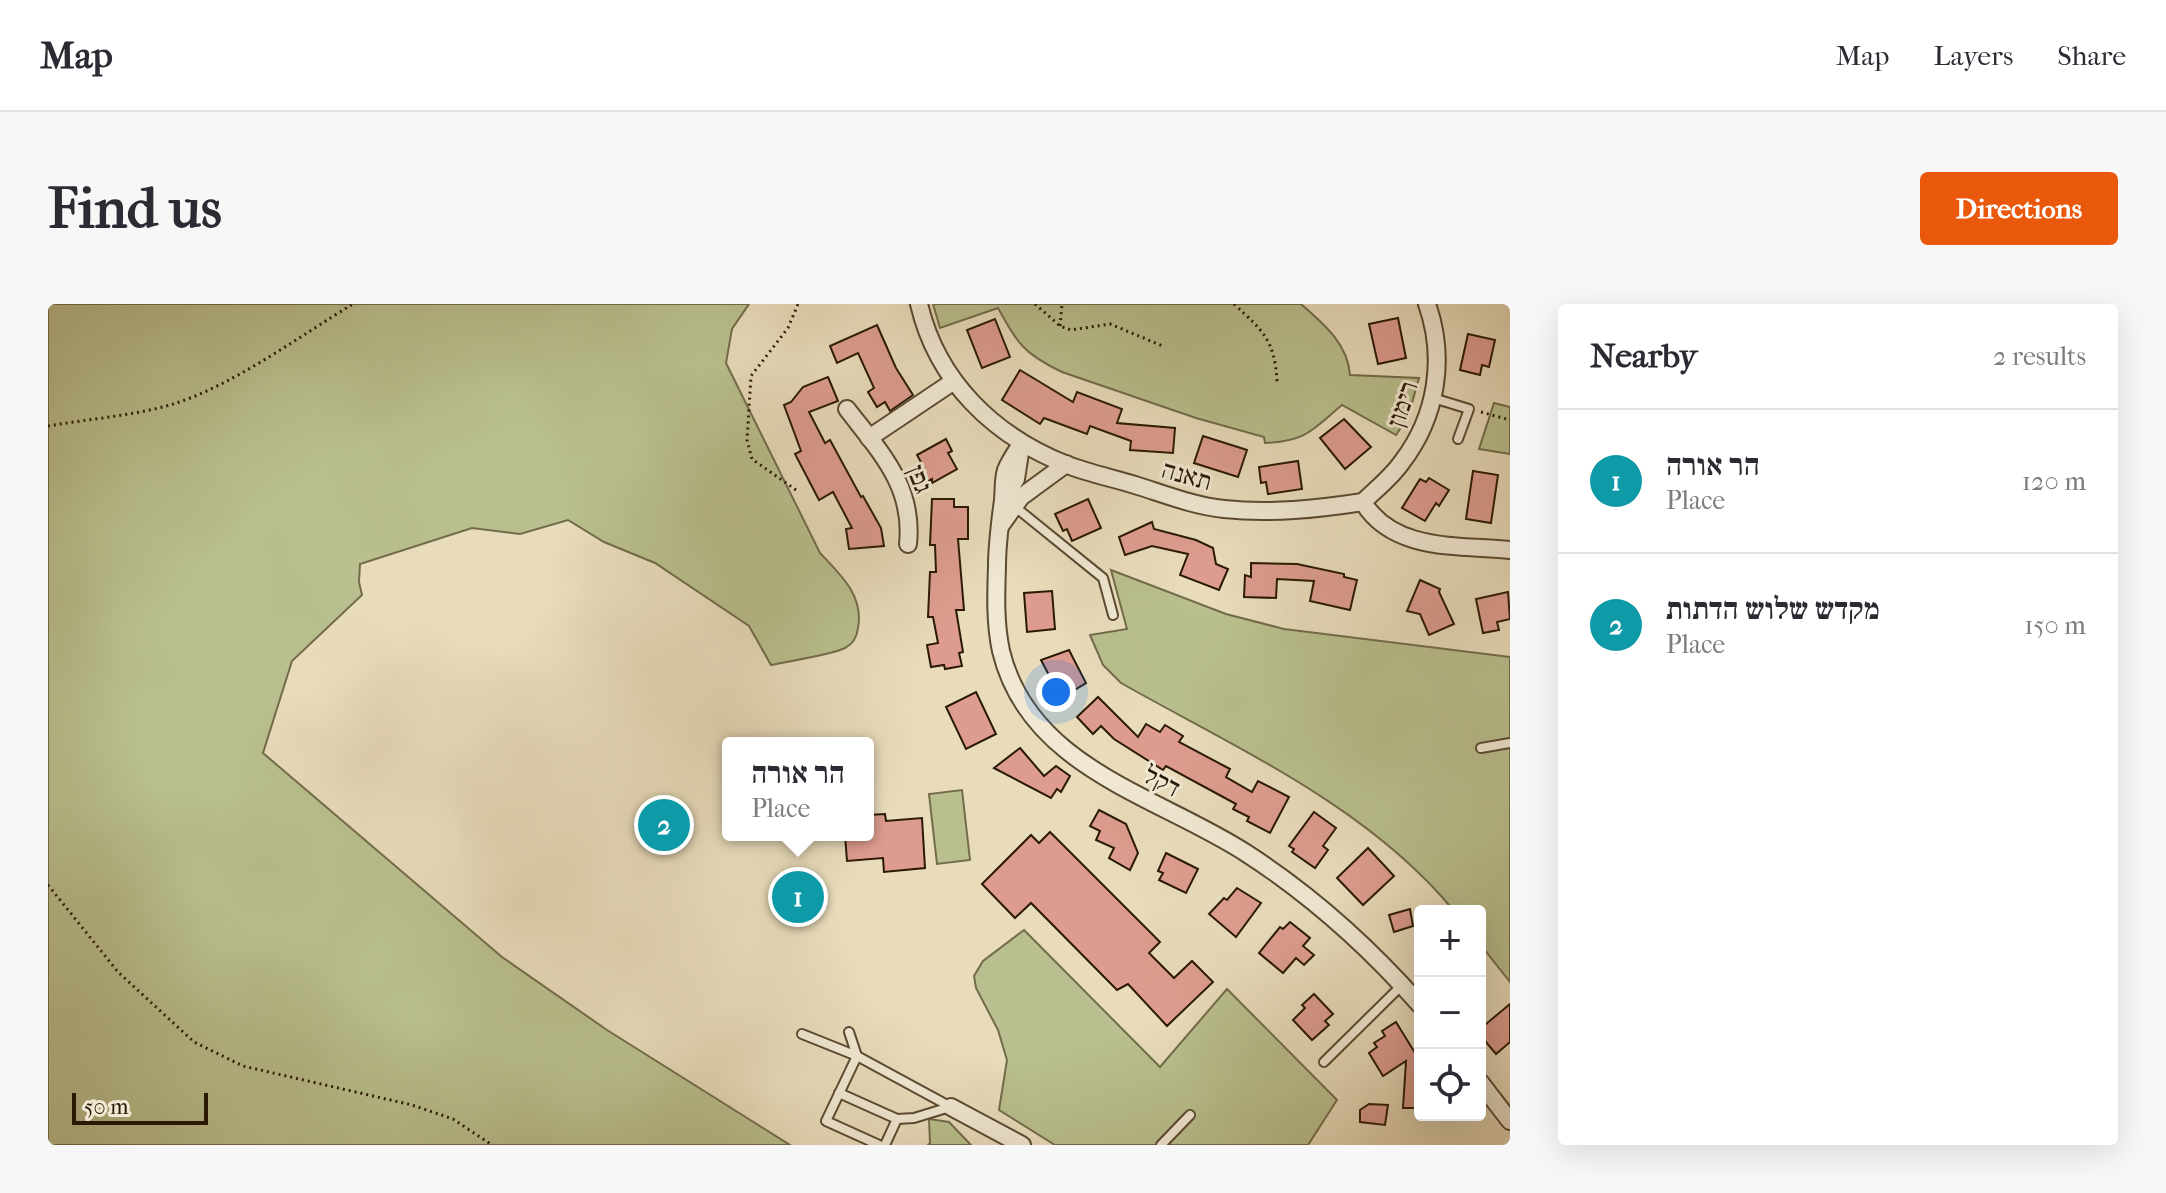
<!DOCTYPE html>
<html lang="en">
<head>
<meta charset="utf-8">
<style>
  :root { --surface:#fff; --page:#f7f7f7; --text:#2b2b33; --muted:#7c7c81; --line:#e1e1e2; --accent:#ea580c }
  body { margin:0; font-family:"IM FELL French Canon","Frank Ruhl Libre",serif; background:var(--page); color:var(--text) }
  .controls { position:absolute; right:24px; bottom:24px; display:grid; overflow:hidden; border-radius:8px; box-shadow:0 8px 32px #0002 }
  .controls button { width:72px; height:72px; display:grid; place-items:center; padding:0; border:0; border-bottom:2px solid var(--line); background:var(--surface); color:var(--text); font:40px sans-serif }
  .scale { position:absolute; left:24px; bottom:20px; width:136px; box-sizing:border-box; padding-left:8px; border:4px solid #2a1905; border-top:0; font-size:22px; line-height:28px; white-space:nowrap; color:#2a1905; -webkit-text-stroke:6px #f0e8d3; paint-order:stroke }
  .you { position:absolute; left:1008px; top:388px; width:28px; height:28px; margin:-20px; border:6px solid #fff; border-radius:50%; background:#1a73e8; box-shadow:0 0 0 12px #1a73e833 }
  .badge { display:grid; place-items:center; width:52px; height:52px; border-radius:50%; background:var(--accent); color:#fff; font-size:26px; font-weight:700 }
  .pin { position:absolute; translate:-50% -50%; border:4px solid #fff; box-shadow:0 2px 8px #0006 }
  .popup { position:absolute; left:674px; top:433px; width:152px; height:104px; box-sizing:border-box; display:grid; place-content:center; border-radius:8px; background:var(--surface); filter:drop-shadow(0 2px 6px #0005); font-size:26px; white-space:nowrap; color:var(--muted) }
  .popup b { font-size:30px; color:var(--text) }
  .popup::after { content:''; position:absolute; left:50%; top:100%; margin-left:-16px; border:16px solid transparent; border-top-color:var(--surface) }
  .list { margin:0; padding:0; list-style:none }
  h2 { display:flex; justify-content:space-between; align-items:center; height:104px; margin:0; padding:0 32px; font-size:34px }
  h2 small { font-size:26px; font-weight:400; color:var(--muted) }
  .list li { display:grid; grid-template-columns:52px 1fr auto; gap:24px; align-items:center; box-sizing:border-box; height:144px; padding:0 32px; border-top:2px solid var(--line) }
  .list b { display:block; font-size:30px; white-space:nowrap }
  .list p { margin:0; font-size:26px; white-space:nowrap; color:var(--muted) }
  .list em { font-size:26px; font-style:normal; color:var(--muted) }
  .icon { flex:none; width:44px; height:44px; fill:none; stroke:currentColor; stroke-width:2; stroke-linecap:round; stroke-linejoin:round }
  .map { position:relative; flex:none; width:1462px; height:841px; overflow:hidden; border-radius:8px }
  header { display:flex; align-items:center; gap:48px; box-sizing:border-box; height:112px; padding:0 40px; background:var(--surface); border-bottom:2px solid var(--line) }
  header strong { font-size:38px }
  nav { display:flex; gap:44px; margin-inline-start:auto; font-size:28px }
  .intro { display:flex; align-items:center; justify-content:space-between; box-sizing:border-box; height:192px; padding:0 48px }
  h1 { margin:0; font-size:56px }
  .button { padding:20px 36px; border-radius:8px; background:var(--accent); color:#fff; font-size:28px; font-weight:700 }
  main { display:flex; gap:48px; padding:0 48px }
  aside { flex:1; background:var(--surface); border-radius:8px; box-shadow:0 8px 32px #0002 }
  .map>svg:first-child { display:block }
</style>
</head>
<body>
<header>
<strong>Map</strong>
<nav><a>Map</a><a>Layers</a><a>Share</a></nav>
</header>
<div class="intro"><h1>Find us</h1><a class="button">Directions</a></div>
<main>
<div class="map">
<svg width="1462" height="841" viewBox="0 0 1462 841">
  <rect width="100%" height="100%" fill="#e8dcbb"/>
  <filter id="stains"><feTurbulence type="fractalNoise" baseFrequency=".0025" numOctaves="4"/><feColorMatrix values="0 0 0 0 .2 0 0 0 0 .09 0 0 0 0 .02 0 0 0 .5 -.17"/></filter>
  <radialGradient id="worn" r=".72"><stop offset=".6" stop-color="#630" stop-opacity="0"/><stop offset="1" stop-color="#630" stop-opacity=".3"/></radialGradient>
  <g fill="#b9bf8e" stroke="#726c4a" stroke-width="2">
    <path d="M0 0H701L684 25 678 59 772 249C793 271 816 292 810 324 809 332 805 340 797 344 783 351 741 357 723 361L701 322 607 259 556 238 520 216 472 230 424 224 312 260 311 278 314 291 244 357 215 449 454 653 559 726 742 841H0Z"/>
    <path d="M885 0H1253C1276 20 1300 40 1302 71L1371 74 1360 113 1348 131 1294 101C1264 126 1259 137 1217 139L1216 133 1148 114 1014 68C976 50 970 40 950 4L892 24Z"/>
    <path d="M1446 99 1462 103V150L1431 145Z"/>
    <path d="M1063 266 1178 310 1236 325 1462 353V678L1432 640V607H1406C1321 503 1188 444 1073 379L1055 361 1042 331 1079 325Z"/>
    <path d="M914 486 922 556 889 560 881 490Z"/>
    <path d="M976 626 1112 763 1179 685 1289 796 1260 841H1007L951 806 959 756 950 726 928 684 926 672 935 657Z"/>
    <path d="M881 815 901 818 923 841H880L882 839Z"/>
  </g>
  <g fill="#dd9c8f" stroke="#2a1905" stroke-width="2">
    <path d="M1350 14 1358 54 1330 60 1321 20Z"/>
    <path d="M947 15 962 53 934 64 919 26Z"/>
    <path d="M829 21 848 64 865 91 842 107 837 98 829 103 820 88 826 84 810 49 789 59 782 42Z"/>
    <path d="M1420 30 1447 36 1441 63 1434 61 1432 71 1412 66Z"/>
    <path d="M972 66 1025 98 1029 88 1074 105 1069 119 1127 124 1125 149 1082 146 1083 137 1042 122 1039 130 996 114 992 120 954 96Z"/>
    <path d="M780 73 790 97 761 108 777 139 782 136 813 193 815 192 833 224 836 242 801 245 798 225 804 224 785 188 771 196 747 150 753 147 736 101 743 98 755 83Z"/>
    <path d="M1296 115 1323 143 1297 165 1272 134Z"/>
    <path d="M1155 132 1199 146 1190 173 1146 159Z"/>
    <path d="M898 135 904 147 900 149 909 165 884 179V175L873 181 864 166 874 160 869 151Z"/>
    <path d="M1250 157 1254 185 1220 190 1218 178 1213 179 1211 163Z"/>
    <path d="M1425 167 1450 171 1443 219 1418 215Z"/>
    <path d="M1381 174 1401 186 1391 202 1388 199 1377 217 1354 204 1372 175 1378 178Z"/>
    <path d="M884 195H906V203H920V235H910L916 306H908L915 348 911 349 914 362 897 365 896 361 883 363 879 341 890 339 885 313H880L882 268H888L887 241H882Z"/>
    <path d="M1040 195 1053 224 1024 237 1019 225 1015 227 1007 210Z"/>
    <path d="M1104 218 1106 225 1148 236 1165 244 1168 260 1180 265 1171 286 1132 271 1140 250 1104 242 1077 251 1071 233Z"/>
    <path d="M1203 259 1249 260 1296 270V273L1309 276 1302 306 1262 297 1266 277 1229 275 1228 294 1196 293 1197 271 1203 273Z"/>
    <path d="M1372 276 1392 285 1391 288 1406 320 1381 331 1372 310 1359 307Z"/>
    <path d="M1004 287 1007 325 979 328 976 289Z"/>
    <path d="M1460 288 1462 315 1449 318 1451 326 1435 329 1428 295Z"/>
    <path d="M1021 346 1038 379 1013 394 993 356Z"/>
    <path d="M928 388 948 430 918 445 898 403Z"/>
    <path d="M1050 393 1090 433 1098 420 1112 428 1117 421 1135 432 1131 438 1182 465 1178 473 1204 488 1210 477 1241 493 1222 529 1199 517 1201 513 1185 505 1188 500 1118 462 1115 466 1066 435 1053 422 1045 430 1029 413Z"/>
    <path d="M972 444 996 472 1008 462 1022 472 1013 488 1009 485 1003 494 946 464Z"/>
    <path d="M1051 506 1078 520 1090 549 1082 566 1061 554 1066 544 1048 536 1052 527 1042 522Z"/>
    <path d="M1266 508 1288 524 1275 542 1280 546 1267 564 1244 548 1246 545 1241 542Z"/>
    <path d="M837 510 838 517 874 514 877 564 836 568 835 554 799 557 797 531H820V511Z"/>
    <path d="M1002 528 1112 638 1101 649 1126 674 1144 657 1165 678 1119 722 1080 680 1069 686 983 599 967 614 934 580 983 531 991 539Z"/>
    <path d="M1320 544 1346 572 1315 601 1289 574Z"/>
    <path d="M1118 549 1150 565 1138 589 1111 576 1115 569 1110 567Z"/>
    <path d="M1189 584 1213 599 1188 633 1161 610 1176 594 1179 596Z"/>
    <path d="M1362 605 1365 622 1346 628 1341 611Z"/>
    <path d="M1242 618 1262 634 1255 642 1266 651 1256 661 1248 654 1235 669 1211 649 1232 623 1235 625Z"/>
    <path d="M1266 690 1285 710 1277 717 1281 721 1264 736 1245 716 1257 704 1254 701Z"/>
    <path d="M1462 700V738L1448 750 1432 731V725Z"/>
    <path d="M1348 718 1372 757V804H1355L1358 757 1335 772 1321 749 1329 743 1326 739 1337 732 1334 727Z"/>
    <path d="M1321 800 1340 801 1337 821 1312 818V806Z"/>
  </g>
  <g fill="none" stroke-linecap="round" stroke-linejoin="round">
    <defs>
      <g id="lane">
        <path d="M1385 94 1421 105 1410 135"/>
        <path d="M966 202 1055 274 1065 311"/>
        <path d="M1433 444 1462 439"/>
        <path d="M801 728 809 752 778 817 831 841"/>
        <path d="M754 730 809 752 903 803"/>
        <path d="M1276 758 1354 681"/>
        <path d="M791 789 849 815 837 841"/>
        <path d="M849 815 866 814 902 803"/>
        <path d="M1113 841 1142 811"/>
      </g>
      <g id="street">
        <path d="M871 0C889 77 945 131 1017 160 1040 169 1064 174 1087 181 1116 190 1146 202 1176 205 1223 210 1269 205 1315 198"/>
        <path d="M799 105C832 148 866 182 860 240"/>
        <path d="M821 134 906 77"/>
        <path d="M974 139C968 148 962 156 958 166 955 175 956 186 955 196 952 218 949 240 949 262 948 291 947 319 953 347 981 464 1110 492 1198 549 1263 591 1321 643 1372 701"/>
        <path d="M956 194 968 175 973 142"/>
        <path d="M1315 198C1328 185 1343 174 1354 158 1389 112 1398 54 1379 0"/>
        <path d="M1315 198C1345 248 1411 241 1462 246"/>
        <path d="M953 221 973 193 1018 160"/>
        <path d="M1432 778 1462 817"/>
        <path d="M903 803 974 841"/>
      </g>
    </defs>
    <use href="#lane" stroke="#5a4a32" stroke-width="12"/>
    <use href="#street" stroke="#5a4a32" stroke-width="20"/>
    <g stroke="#2a1905" stroke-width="3" stroke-dasharray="2 4" stroke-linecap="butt">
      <path d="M987 0 1012 22 1023 26 1062 20 1117 43"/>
      <path d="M1186 0C1215 27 1227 36 1229 78"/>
      <path d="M1012 22 1014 0"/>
      <path d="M1433 108 1462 116"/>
      <path d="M0 122C40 115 83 112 122 101 183 83 250 33 305 0"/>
      <path d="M748 186 704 155 699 136 703 72 740 24 750 0"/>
      <path d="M0 581 70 668 146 738 195 762 364 801 405 815 444 841"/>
    </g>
    <use href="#lane" stroke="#f0e8d3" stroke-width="8"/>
    <use href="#street" stroke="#f0e8d3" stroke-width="16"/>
  </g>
  <g text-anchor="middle" stroke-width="6" stroke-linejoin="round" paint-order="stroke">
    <g font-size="26" fill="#2a1905" stroke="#f0e8d3">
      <text transform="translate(1354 100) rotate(-71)" y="9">רימון</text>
      <text transform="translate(1139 171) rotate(16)" y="9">תאנה</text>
      <text transform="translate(872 175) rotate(68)" y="9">גפן</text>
      <text transform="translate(1114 477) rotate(27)" y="9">דקל</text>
    </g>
  </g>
  <rect width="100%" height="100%" filter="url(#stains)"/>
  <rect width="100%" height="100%" fill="url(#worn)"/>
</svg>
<div class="controls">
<button>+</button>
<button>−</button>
<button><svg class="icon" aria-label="locate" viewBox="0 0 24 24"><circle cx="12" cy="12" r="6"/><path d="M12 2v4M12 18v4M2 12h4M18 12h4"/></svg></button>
</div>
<div class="scale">50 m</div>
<div class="you"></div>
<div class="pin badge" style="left:750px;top:593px;background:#0f9aa8">1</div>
<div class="popup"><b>הר אורה</b>Place</div>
<div class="pin badge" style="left:616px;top:521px;background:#0f9aa8">2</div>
</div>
<aside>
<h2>Nearby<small>2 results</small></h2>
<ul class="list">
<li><span class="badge" style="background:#0f9aa8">1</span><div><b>הר אורה</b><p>Place</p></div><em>120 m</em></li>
<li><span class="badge" style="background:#0f9aa8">2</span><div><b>מקדש שלוש הדתות</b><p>Place</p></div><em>150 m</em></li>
</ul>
</aside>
</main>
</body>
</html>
